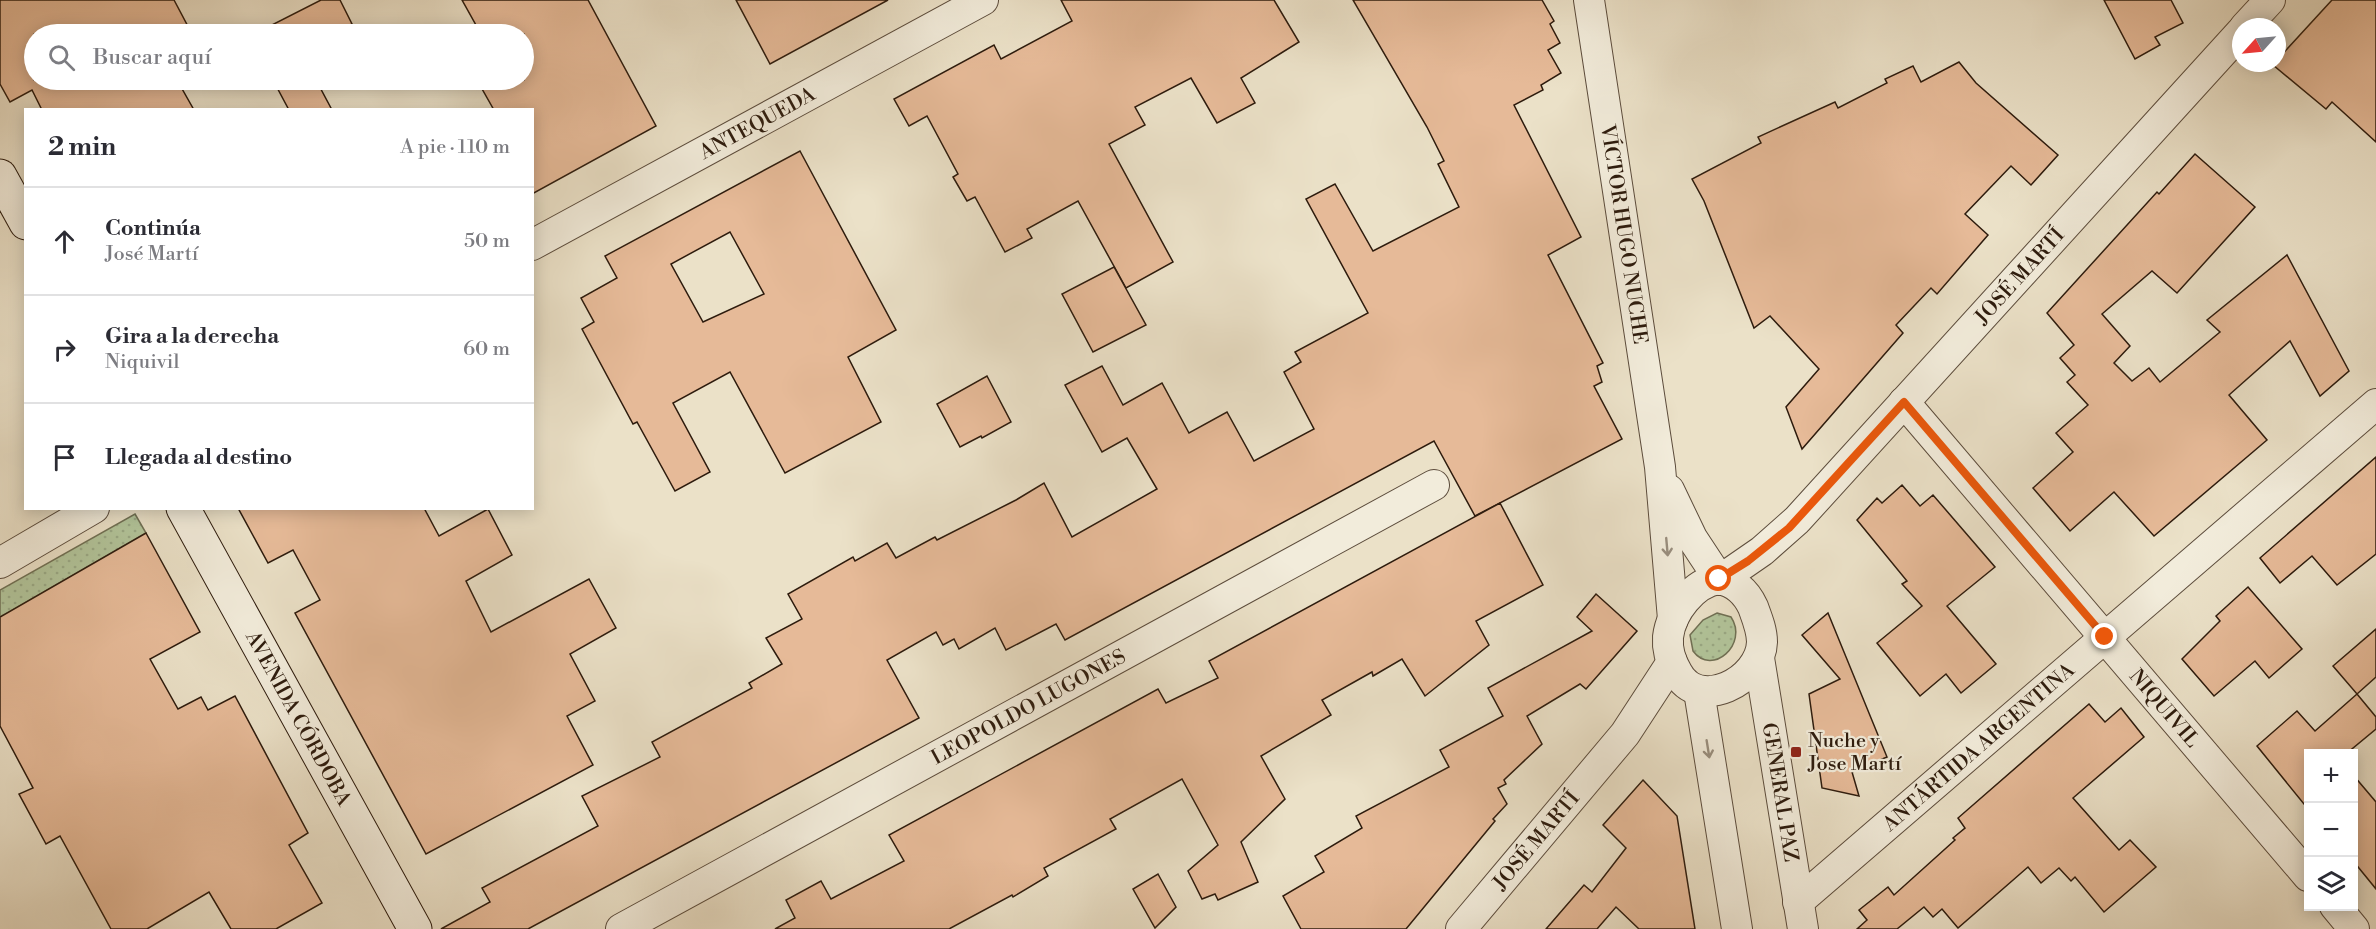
<!DOCTYPE html>
<html lang="es">
<head>
<meta charset="utf-8">
<style>
  :root { --surface:#fff; --page:#f7f7f7; --text:#2b2b33; --muted:#7c7c81; --line:#e1e1e2 }
  body { margin:0; font-family:"Libre Bodoni",serif; background:var(--page); color:var(--text) }
  .controls { position:absolute; right:18px; bottom:18px; display:grid; overflow:hidden; border-radius:0px; box-shadow:0 3px 15px #0003 }
  .controls button { width:54px; height:54px; display:grid; place-items:center; padding:0; border:0; border-bottom:2px solid var(--line); background:var(--surface); color:var(--text); font:30px sans-serif }
  .compass { position:absolute; left:2232px; top:18px; width:54px; height:54px; border-radius:50%; background:var(--surface); box-shadow:0 3px 15px #0003; rotate:243deg }
  .stop { position:absolute; width:18px; height:18px; margin:-14px; border:4px solid #ea580c; border-radius:50%; background:#fff }
  .stop.end { background:#ea580c; border-color:#fff; box-shadow:0 2px 6px #0008 }
  .list { margin:0; padding:0; list-style:none }
  h2 { display:flex; justify-content:space-between; align-items:center; height:78px; margin:0; padding:0 24px; font-size:26px }
  h2 small { font-size:20px; font-weight:400; color:var(--muted) }
  .list li { display:grid; grid-template-columns:39px 1fr auto; gap:18px; align-items:center; box-sizing:border-box; height:108px; padding:0 24px; border-top:2px solid var(--line) }
  .list b { display:block; font-size:22px; white-space:nowrap }
  .list p { margin:0; font-size:20px; white-space:nowrap; color:var(--muted) }
  .list em { font-size:20px; font-style:normal; color:var(--muted) }
  .icon { flex:none; width:33px; height:33px; fill:none; stroke:currentColor; stroke-width:2; stroke-linecap:round; stroke-linejoin:round }
  .map { position:relative; flex:none; width:2376px; height:929px; overflow:hidden }
  .search { position:absolute; background:var(--surface); box-shadow:0 3px 15px #0003; left:24px; top:24px; width:510px; height:66px; display:flex; align-items:center; gap:15px; box-sizing:border-box; padding:0 21px; border-radius:33px; color:var(--muted); font-size:22px }
  .panel { position:absolute; background:var(--surface); box-shadow:0 3px 15px #0003; left:24px; top:108px; width:510px; height:402px; border-radius:0px }
  .map>svg:first-child { display:block }
</style>
</head>
<body>
<div class="map">
<svg width="2376" height="929" viewBox="0 0 2376 929">
  <defs>
    <pattern id="green-dots" width="8" height="8" patternUnits="userSpaceOnUse" patternTransform="scale(1.5)"><rect width="8" height="8" fill="#b2c49a"/><path d="M2 2h.1M6 6h.1" fill="none" stroke="#99a884" stroke-width="1.8" stroke-linecap="round"/></pattern>
  </defs>
  <rect width="100%" height="100%" fill="#ebe1c8"/>
  <filter id="stains"><feTurbulence type="fractalNoise" baseFrequency=".00333" numOctaves="4"/><feColorMatrix values="0 0 0 0 .2 0 0 0 0 .09 0 0 0 0 .02 0 0 0 .5 -.17"/></filter>
  <radialGradient id="worn" r=".72"><stop offset=".6" stop-color="#630" stop-opacity="0"/><stop offset="1" stop-color="#630" stop-opacity=".3"/></radialGradient>
  <g fill="url(#green-dots)" stroke="#707054" stroke-width="1.5">
    <path d="M135 514 146 533 0 617V590Z"/>
    <path d="M1717 613 1731 617C1749 644 1712 677 1693 651L1690 635 1703 620Z"/>
  </g>
  <g fill="#e6ba98" stroke="#2d1b0d" stroke-width="1.5" fill-rule="evenodd">
    <path d="M0 0H174L192 34H34V80H177L194 110H42L32 90 10 102 0 84Z"/>
    <path d="M321 0H340L352 24 332 34H254Z"/>
    <path d="M462 0H588L656 126 532 194V110H494L477 80H524V34H481Z"/>
    <path d="M736 0H888L770 64Z"/>
    <path d="M1061 0H1274L1299 42 1241 78 1255 103 1217 123 1191 78 1135 107 1145 125 1109 144 1173 262 1126 288 1078 201 1027 229 1032 238 1005 252 975 197 967 201 953 177 958 174 927 116 909 126 894 99 994 45 1001 59 1072 21Z"/>
    <path d="M1353 0H1542L1554 21 1550 24 1560 43 1548 50 1561 73 1541 85 1543 90 1514 105 1581 237 1548 255 1603 363 1597 366 1602 382 1594 386 1622 439 1475 516 1434 441 1065 640 1056 624 1006 650 995 628 959 649 954 639 943 645 936 632 887 660 919 718 528 929H441L490 902 482 888 598 826 582 796 660 757 652 742 752 688 749 683 782 664 766 638 802 619 788 594 853 557 855 561 887 543 896 558 935 537 937 540 1016 500 1044 483 1072 537 1157 489 1127 438 1102 452 1065 385 1102 366 1123 405 1162 383 1189 433 1227 412 1254 461 1314 429 1284 372 1301 362 1295 352 1368 313 1306 199 1335 184 1373 251 1459 207 1438 164 1444 161 1427 127Z"/>
    <path d="M2104 0H2171L2183 23 2155 37 2160 45 2135 59Z"/>
    <path d="M2332 0H2376V142L2332 102 2326 109 2273 65 2277 63V60Z"/>
    <path d="M1959 62 1976 83 2058 155 2031 185 2011 166 1965 214 1988 235 1937 294 1931 288 1896 325 1903 333 1802 449 1786 407 1819 369 1770 316 1754 328 1704 201 1692 179 1761 143 1758 137 1835 102 1838 108 1887 83 1885 79 1913 66 1921 82Z"/>
    <path d="M273 80H316L332 110H289Z"/>
    <path d="M800 151 896 330 848 357 881 422 785 473 730 372 673 403 710 472 675 491 637 422 633 424 582 329 594 322 581 298 617 278 605 256ZM730 232 764 294 703 322 671 264Z"/>
    <path d="M2195 154 2255 207 2177 293 2152 271 2102 314 2130 346 2114 363 2132 381 2149 368 2160 382 2220 332 2207 320 2287 255 2349 371 2320 396 2290 341 2229 395 2267 440 2154 536 2114 492 2070 531 2033 488 2073 452 2056 433 2088 405 2067 382 2075 375 2060 358 2074 345 2047 313 2157 192 2159 194Z"/>
    <path d="M1114 267 1146 325 1093 352 1062 294Z"/>
    <path d="M987 376 1011 422 982 438 981 436 960 447 937 404Z"/>
    <path d="M2376 457V554L2337 585 2312 556 2280 583 2260 558Z"/>
    <path d="M1902 485 1920 506 1933 495 1995 567 1947 606 1996 664 1961 693 1946 674 1920 696 1877 643 1922 606 1902 584 1907 581 1857 520 1877 498 1882 503Z"/>
    <path d="M1500 503 1543 585 1476 621 1489 645 1425 696 1402 659 1373 676 1372 672 1322 700 1331 715 1261 756 1285 799 1241 842 1258 882 1218 900 1215 894 1202 899 1188 871 1218 845 1182 779 1110 819 1116 829 1044 868 1048 876 1013 897 1012 895 949 929H775L795 918 786 900 821 881 831 899 904 861 889 835 1158 689 1166 703 1218 678 1209 661Z"/>
    <path d="M238 508H424L439 536 488 509 512 555 466 581 491 632 589 579 616 628 570 654 595 701 567 716 593 765 426 854 295 613 320 600 293 550 268 563Z"/>
    <path d="M146 533 200 632 150 659 178 709 201 697 208 710 235 696 308 833 289 845 322 903 276 929H231L209 892 147 929H111L60 836 46 844 19 794 33 788 0 726V617Z"/>
    <path d="M2248 587 2302 649 2269 678 2255 661 2214 696 2182 659 2220 621 2216 616Z"/>
    <path d="M1596 594 1637 631 1586 689 1580 684 1527 716 1542 744 1504 780 1506 784 1498 788 1507 804 1493 819 1495 821 1406 929H1301L1283 896 1324 872 1315 856 1362 828 1356 816 1449 767 1440 750 1503 716 1488 688 1592 631 1577 617Z"/>
    <path d="M1828 613 1887 757 1852 772 1859 796 1822 788 1809 694 1840 679 1802 635Z"/>
    <path d="M2376 629V677L2357 694 2333 666Z"/>
    <path d="M2357 694 2376 717V729L2347 753H2308V809L2257 746 2297 711 2315 731Z"/>
    <path d="M2089 704 2105 722 2121 708 2144 737 2073 798 2119 850 2130 840 2156 867 2104 912 2075 877 2071 881 2059 868 2041 883 2028 867 1958 928 1942 909 1933 917 1924 907 1897 929H1857L1867 920 1859 910 1888 887 1894 895 1955 840 1953 838 1965 828 1958 818Z"/>
    <path d="M2354 776 2376 802V889L2354 862Z"/>
    <path d="M1643 780 1677 816 1695 929H1639L1616 907 1597 929H1546L1584 885 1592 892 1626 848 1603 825Z"/>
    <path d="M1158 874 1176 907 1155 928 1133 889Z"/>
  </g>
  <g fill="none" stroke-linecap="round" stroke-linejoin="round">
    <defs>
      <g id="street">
        <path id="s1" d="M1589 0 1660 467 1673 619"/>
        <path d="M2245 27 2270 0"/>
        <path id="s2" d="M532 245 983 0"/>
        <path id="s3" d="M1904 402 2308 876"/>
        <path d="M1669 490 1692 538 1719 579"/>
        <path d="M0 563 94 508"/>
        <path d="M1719 579C1735 582 1746 592 1753 607 1757 618 1762 630 1762 642 1761 681 1698 713 1677 672 1671 662 1667 650 1668 637 1671 612 1693 583 1719 579Z"/>
        <path id="s4" d="M1720 580 1762 551 1797 520 2241 32"/>
        <path id="s5" d="M1759 658 1803 929"/>
        <path d="M1699 691 1737 929"/>
        <path id="s6" d="M1798 902 2376 404"/>
        <path d="M2335 906 2354 929"/>
        <path id="s7" d="M621 929 1434 485"/>
        <path id="s8" d="M1461 929 1625 734 1672 662"/>
      </g>
      <g id="secondary">
        <path d="M0 176 26 223"/>
        <path id="s9" d="M183 508 415 929"/>
      </g>
    </defs>
    <use href="#street" stroke="#5c4c3c" stroke-width="32"/>
    <use href="#secondary" stroke="#2d1b0d" stroke-width="35"/>
    <use href="#street" stroke="#f2ecdb" stroke-width="30"/>
    <use href="#secondary" stroke="#f2ecdb" stroke-width="33"/>
  </g>
  <defs><path id="oneway-shaft" d="M-6 0H5M1.5-3L5.5 0L1.5 3" fill="none" stroke-width="1.6" stroke-linecap="round" stroke-linejoin="round" transform="scale(1.5)"/></defs>
  <g stroke="#998e7e">
    <use href="#oneway-shaft" transform="translate(1667 547) rotate(85)"/>
    <use href="#oneway-shaft" transform="translate(1708 749) rotate(81)"/>
  </g>
  <g fill="none" stroke-linecap="round" stroke-linejoin="round">
    <path stroke="#ea580c" stroke-width="8" d="M1719 579 1748 561 1789 528 1904 402 2105 637"/>
  </g>
  <rect fill="#8f2418" stroke="#f2ecdb" stroke-width="2" x="1790" y="746" width="12" height="12" rx="3"/>
  <g text-anchor="middle" stroke-width="4.5" stroke-linejoin="round" paint-order="stroke">
    <g font-size="20" fill="#2d1b0d" stroke="#f2ecdb">
      <text dy="7" stroke="none"><textPath href="#s2" startOffset="256">ANTEQUEDA</textPath></text>
      <text dy="7" stroke="none"><textPath href="#s1" startOffset="237">VÍCTOR HUGO NUCHE</textPath></text>
      <text dy="7" stroke="none"><textPath href="#s4" startOffset="428">JOSÉ MARTÍ</textPath></text>
      <text dy="7" stroke="none"><textPath href="#s7" startOffset="464">LEOPOLDO LUGONES</textPath></text>
      <text dy="7" stroke="none"><textPath href="#s3" startOffset="402">NIQUIVIL</textPath></text>
      <text dy="7" stroke="none"><textPath href="#s9" startOffset="240">AVENIDA CÓRDOBA</textPath></text>
      <text dy="7" stroke="none"><textPath href="#s6" startOffset="238">ANTÁRTIDA ARGENTINA</textPath></text>
      <text dy="7" stroke="none"><textPath href="#s5" startOffset="136">GENERAL PAZ</textPath></text>
      <text dy="7" stroke="none"><textPath href="#s8" startOffset="116">JOSÉ MARTÍ</textPath></text>
    </g>
    <g font-size="20" fill="#2d1b0d" stroke="#f2ecdb" text-anchor="start">
      <text x="1808" y="747">Nuche y<tspan x="1808" dy="23">Jose Martí</tspan></text>
    </g>
  </g>
  <rect width="100%" height="100%" filter="url(#stains)"/>
  <rect width="100%" height="100%" fill="url(#worn)"/>
</svg>
<div class="controls">
<button>+</button>
<button>−</button>
<button><svg class="icon" aria-label="layers" viewBox="0 0 24 24"><path d="M12 4l9 5-9 5-9-5zM3 14l9 5 9-5"/></svg></button>
</div>
<svg class="compass" viewBox="-18 -18 36 36"><path d="M0-13l5 13h-10z" fill="#e53935"/><path d="M0 13l5-13h-10z" fill="#7c7c81"/></svg>
<div class="stop" style="left:1719px;top:579px"></div>
<div class="stop end" style="left:2105px;top:637px"></div>
<div class="search"><svg class="icon" aria-label="search" viewBox="0 0 24 24"><circle cx="10" cy="10" r="6"/><path d="M15 15l6 6"/></svg>Buscar aquí</div>
<section class="panel">
<h2>2 min<small>A pie · 110 m</small></h2>
<ul class="list">
<li><svg class="icon" aria-label="ahead" viewBox="0 0 24 24"><path d="M12 20V5M6 11l6-6 6 6"/></svg><div><b>Continúa</b><p>José Martí</p></div><em>50 m</em></li>
<li><svg class="icon" aria-label="right" viewBox="0 0 24 24"><path d="M7 20v-9h11M14 6l5 5-5 5"/></svg><div><b>Gira a la derecha</b><p>Niquivil</p></div><em>60 m</em></li>
<li><svg class="icon" aria-label="arrive" viewBox="0 0 24 24"><path d="M6 21V4h12l-3 4 3 4H6"/></svg><div><b>Llegada al destino</b></div></li>
</ul>
</section>
</div>
</body>
</html>
